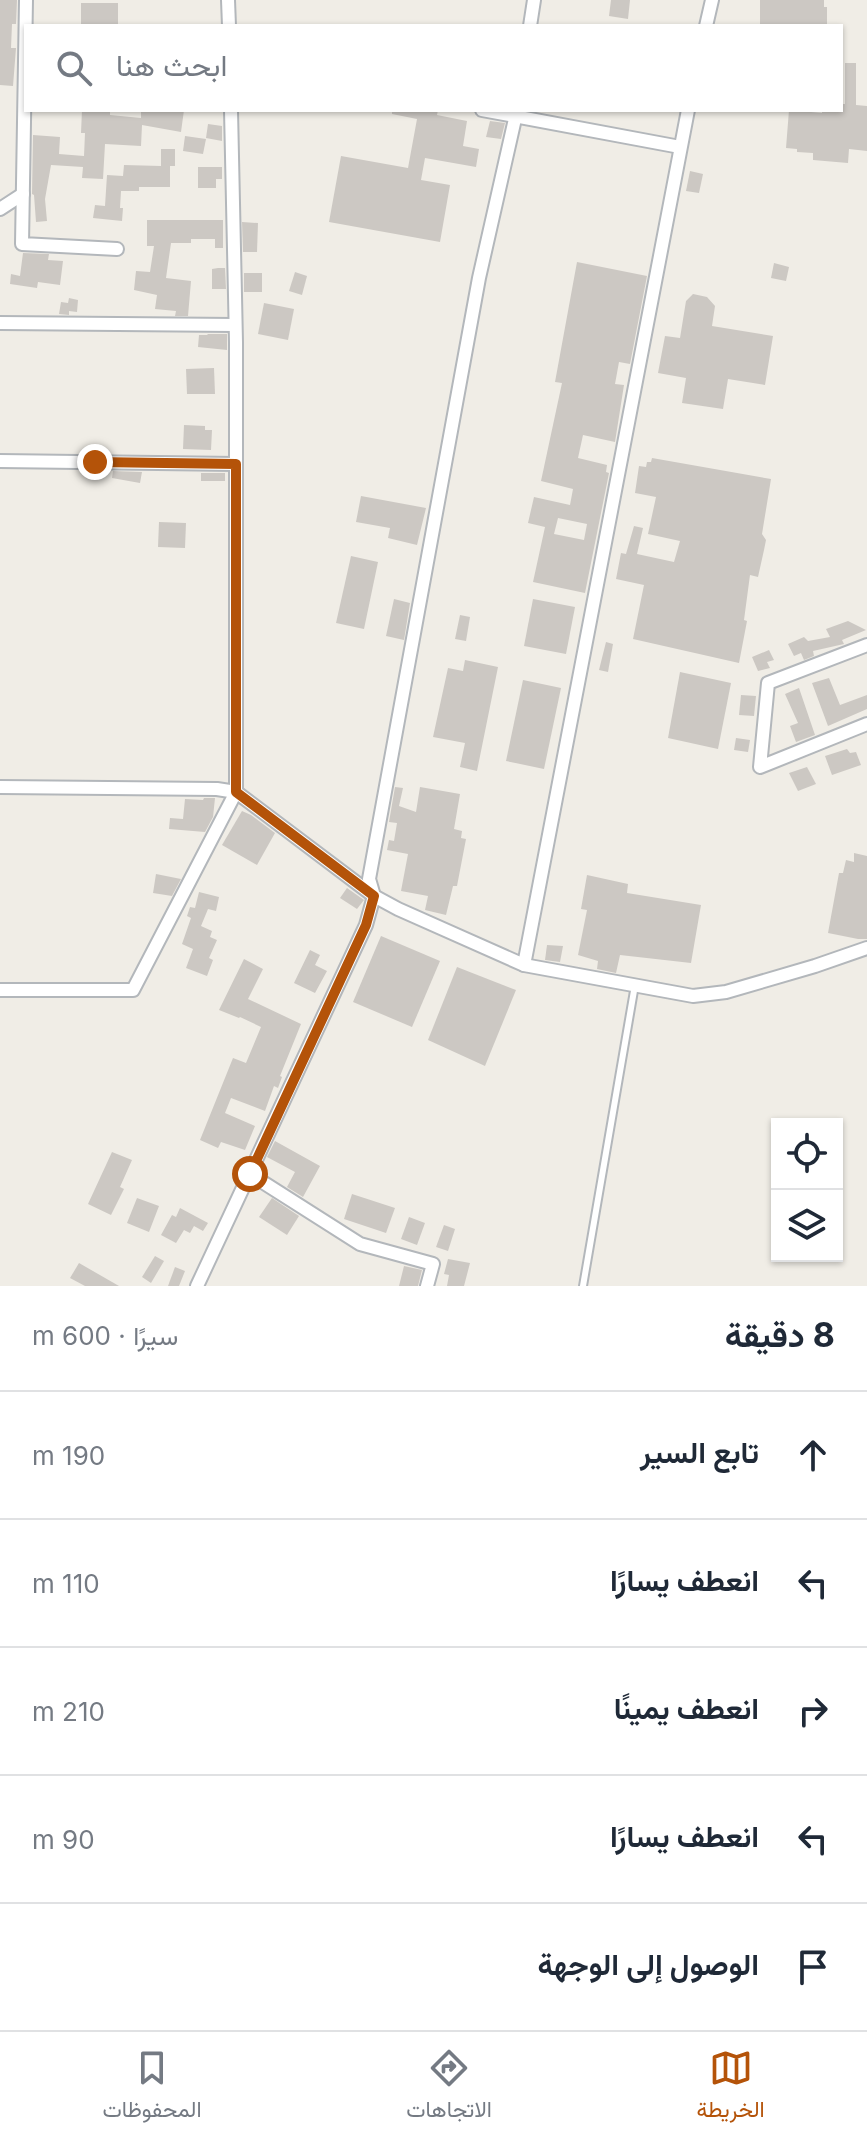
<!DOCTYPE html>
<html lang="ar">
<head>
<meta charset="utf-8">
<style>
  :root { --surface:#fff; --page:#f6f6f7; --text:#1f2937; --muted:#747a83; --line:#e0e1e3; --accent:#b45309 }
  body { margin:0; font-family:Inter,Vazirmatn,sans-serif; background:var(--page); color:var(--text); direction:rtl }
  .controls { position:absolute; right:24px; bottom:24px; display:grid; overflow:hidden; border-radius:0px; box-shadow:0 2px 6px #0004 }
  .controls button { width:72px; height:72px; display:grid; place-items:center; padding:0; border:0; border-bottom:2px solid var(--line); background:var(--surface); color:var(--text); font:40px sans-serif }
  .stop { position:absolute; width:24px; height:24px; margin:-18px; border:6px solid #b45309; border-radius:50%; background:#fff }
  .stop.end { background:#b45309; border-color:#fff; box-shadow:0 2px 8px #0008 }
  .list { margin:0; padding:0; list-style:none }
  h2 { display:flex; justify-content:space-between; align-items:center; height:104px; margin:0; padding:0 32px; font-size:34px }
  h2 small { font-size:26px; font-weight:400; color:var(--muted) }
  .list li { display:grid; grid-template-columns:52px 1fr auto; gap:24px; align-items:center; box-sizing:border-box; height:128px; padding:0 32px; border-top:2px solid var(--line) }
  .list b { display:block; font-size:30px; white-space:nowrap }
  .list em { font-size:26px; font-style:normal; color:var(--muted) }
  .icon { flex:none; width:44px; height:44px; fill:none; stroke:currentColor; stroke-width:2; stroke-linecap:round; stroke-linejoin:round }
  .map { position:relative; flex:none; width:867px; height:1286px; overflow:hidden; direction:ltr }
  .search { position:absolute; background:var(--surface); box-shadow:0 2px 6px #0004; left:24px; right:24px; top:24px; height:88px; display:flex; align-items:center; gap:20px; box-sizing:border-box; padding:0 28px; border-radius:0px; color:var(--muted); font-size:30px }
  .sheet { height:744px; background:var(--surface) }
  nav { display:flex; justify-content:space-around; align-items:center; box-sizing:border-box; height:112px; border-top:2px solid var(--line); background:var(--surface); font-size:22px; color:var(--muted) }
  nav a { display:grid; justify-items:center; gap:4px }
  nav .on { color:var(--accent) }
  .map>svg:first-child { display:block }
</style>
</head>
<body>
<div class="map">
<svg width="867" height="1286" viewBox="0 0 867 1286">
  <rect width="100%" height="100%" fill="#f0ede6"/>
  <g fill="#ccc8c3" fill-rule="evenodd">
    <path d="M0 0H17L16 24H12L11 48H16L13 86 0 85Z"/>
    <path d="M611 0H630L628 19 609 16Z"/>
    <path d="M760 0H824V7H827V26H760Z"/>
    <path d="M81 3H118V25L81 24Z"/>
    <path d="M845 63H856V105L867 106V151L849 149 848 163 813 160V153L797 152V149L786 148 789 110 822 113V110H841V104H845Z"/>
    <path d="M82 110H110V115L141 118V110H184L181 132 142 125 141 146 105 144 103 179 82 178 83 167 51 165 45 199 47 221 36 222 34 195 32 194 33 135 60 137 59 154 84 156 85 133H81Z"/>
    <path d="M392 110H438L437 115 467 121 463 146 479 149 476 167 425 158 421 180 450 185 440 242 329 222 341 156 408 168 417 119 392 114Z"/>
    <path d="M490 121 505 123 501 139 486 137Z"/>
    <path d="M208 124 222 126V141L206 138Z"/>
    <path d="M185 136 206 139 203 154 183 151Z"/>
    <path d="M161 149H175V166H170V187H139V191H121L120 208H123L122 221 93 218 95 205 105 206 107 175 123 176 124 165 161 166Z"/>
    <path d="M198 167H222V179H216V188H198Z"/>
    <path d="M690 171 703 174 699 193 686 191Z"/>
    <path d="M147 220H223V248H215V239H191V243H171L166 278 191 281 188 316H175L176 311 155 309 157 295 134 290 136 271 150 272 154 246H147Z"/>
    <path d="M242 222 258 223 257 252H243Z"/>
    <path d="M23 253 49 254 48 260 63 261 60 285 38 282 37 288 10 284 11 274 20 276Z"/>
    <path d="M577 262 647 276 630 364 619 362 615 384 624 385 615 442 583 435 578 458 607 465 606 472 609 473 585 593 533 582 545 527 528 523 534 497 570 505 573 489 541 481 562 383 555 382ZM558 518 587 524 584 540 554 534Z"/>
    <path d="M774 263 789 267 786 281 771 278Z"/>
    <path d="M218 268H225L226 289H212V269Z"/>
    <path d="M295 272 307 276 302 295 289 291Z"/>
    <rect x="244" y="273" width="18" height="19"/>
    <path d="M693 294 707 297 715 306 712 326 773 336 765 385 728 379 723 409 682 403 686 378 658 373 665 336 680 338 686 301Z"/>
    <path d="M69 298 78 300 77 312 69 311V315L59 314 61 302 68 303Z"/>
    <path d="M264 303 294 309 288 340 258 334Z"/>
    <path d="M208 334H227V350L198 347 199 335H207Z"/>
    <path d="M214 368 215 394H187L186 369Z"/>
    <path d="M184 425 205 426V430H212L211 450 183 449Z"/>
    <path d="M652 458 771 479 762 534 766 540 764 550 758 577 750 575 744 620 747 621 739 663 633 639 644 585 616 579 621 553 626 554 634 526 643 528 637 554 674 562 680 541 648 534 656 497 635 493 639 466 646 467 647 462H651Z"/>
    <path d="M113 471 142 472 140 483 112 478Z"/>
    <rect x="201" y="473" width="24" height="8"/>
    <path d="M361 496 426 508 417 545 388 538 390 528 356 522Z"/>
    <path d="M159 522 186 523 185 548 158 547Z"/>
    <path d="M351 556 378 562 364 629 336 623Z"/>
    <path d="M394 599 410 603 404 640 386 636Z"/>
    <path d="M533 599 575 607 566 654 524 646Z"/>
    <path d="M460 615 470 617 466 641 455 639Z"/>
    <path d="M848 621 866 630 842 640 844 644 813 651 814 656 804 660 801 653 794 656 788 644 804 637 808 641 830 637 826 629Z"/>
    <path d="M606 642 613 644 608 672 599 670Z"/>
    <path d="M769 650 774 660 767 662 770 668 758 671 752 657Z"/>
    <path d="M465 660 498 667 477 771 460 767 465 743 433 737 448 668 463 671Z"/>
    <path d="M680 672 731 683 718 749 668 738Z"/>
    <path d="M829 678 840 705 867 695V709L828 726 812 683Z"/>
    <path d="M523 680 561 688 544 769 506 761Z"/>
    <path d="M799 688 815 735 796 742 790 726 798 723 785 694Z"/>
    <path d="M741 695 756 696 754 716 739 715Z"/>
    <path d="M736 738 750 740 748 752 734 750Z"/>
    <path d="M847 749 850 753 856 752 861 765 832 775 825 756Z"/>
    <path d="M807 767 816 784 798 791 789 773Z"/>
    <path d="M395 787 403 788 399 806 416 812 420 787 460 794 454 829 462 831 461 838 466 839 457 886H453L446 915 425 910 428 896 401 891 408 854 387 850 389 840 394 841 397 823 389 822Z"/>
    <path d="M204 798H215L213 817 205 832 169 829 170 818 183 819 185 799 203 800Z"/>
    <path d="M242 811 251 815 275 833 257 865 222 845Z"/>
    <path d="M854 853 867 856V939H858L828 933 839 873H843L846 860 854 862Z"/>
    <path d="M156 874 181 879 172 896 153 893Z"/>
    <path d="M587 875 628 884 627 893 701 905 691 963 620 955 616 973 597 969 598 961 578 955 587 910 581 909Z"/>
    <path d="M347 888 364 900 357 909 340 898Z"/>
    <path d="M199 892 219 897 216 911 208 909 201 926 212 931 210 937 217 940 209 958 213 960 207 976 186 968 193 949 182 944 191 918 187 916 190 907 195 908Z"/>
    <path d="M381 936 440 961 412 1027 353 1002Z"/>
    <path d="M547 945 563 946 560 962 545 960Z"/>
    <path d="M310 950 320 955 315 965 327 971 315 993 294 983Z"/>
    <path d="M244 959 263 969 248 999 301 1024 280 1076 282 1077 278 1088 274 1086 265 1111 231 1098 225 1113 255 1126 245 1150 221 1142 218 1148 200 1140 233 1058 246 1063 261 1027 240 1017 239 1018 219 1010Z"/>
    <path d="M457 967 516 990 485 1066 428 1040Z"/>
    <path d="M275 1141 320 1166 303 1197 287 1187 295 1172 267 1157Z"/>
    <path d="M112 1152 132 1160 120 1187 124 1189 111 1215 88 1204Z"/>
    <path d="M352 1194 395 1208 386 1233 344 1219Z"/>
    <path d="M137 1198 159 1206 149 1232 127 1223Z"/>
    <path d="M272 1198 299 1216 287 1235 259 1217Z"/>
    <path d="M180 1208 208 1223 203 1231 194 1226 190 1233 184 1230 176 1243 161 1235 172 1215 176 1217Z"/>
    <path d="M409 1217 425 1223 417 1245 401 1239Z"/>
    <path d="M444 1225 455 1229 448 1251 436 1247Z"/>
    <path d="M155 1256 164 1261 151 1283 142 1277Z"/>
    <path d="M448 1259 470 1263 464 1286H447L449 1275 444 1274Z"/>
    <path d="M79 1263 119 1286H85L70 1278Z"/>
    <path d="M404 1266 422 1270 418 1286H399Z"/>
    <path d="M175 1267 185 1271 179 1286H168Z"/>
  </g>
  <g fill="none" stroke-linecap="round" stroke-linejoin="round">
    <defs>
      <path id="service" d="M583 1286 635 985"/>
      <g id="minor">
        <path d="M26 0 22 244 117 249"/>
        <path d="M228 0 229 26"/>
        <path d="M530 26 534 0"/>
        <path d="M706 26 712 0"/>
        <path d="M482 110 680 147"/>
        <path d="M0 209 23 194"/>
        <path d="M0 323 235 325"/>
        <path d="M0 461 236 464"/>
        <path d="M867 645 768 683 760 767 867 724"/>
        <path d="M0 787 217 789 236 792 374 896 398 909 524 965 693 996 726 992 815 966 867 948"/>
        <path d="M524 965 688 110"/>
        <path d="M0 990H133L236 792V342L231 110"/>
        <path d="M250 1174 360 1244 433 1264 427 1286"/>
        <path d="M197 1286 366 925 374 896 369 879 479 278 517 110"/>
      </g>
    </defs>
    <use href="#service" stroke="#b3b7bb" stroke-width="10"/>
    <use href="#minor" stroke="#b3b7bb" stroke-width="16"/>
    <use href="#service" stroke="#fff" stroke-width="6"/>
    <use href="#minor" stroke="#fff" stroke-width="12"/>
  </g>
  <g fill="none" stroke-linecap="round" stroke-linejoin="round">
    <path stroke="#b45309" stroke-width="10" d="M95 462 236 464V792L374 896 366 925 250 1174"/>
  </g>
</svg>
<div class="controls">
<button><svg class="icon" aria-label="locate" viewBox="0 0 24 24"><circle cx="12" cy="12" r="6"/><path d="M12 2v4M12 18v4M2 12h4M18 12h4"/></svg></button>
<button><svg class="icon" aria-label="layers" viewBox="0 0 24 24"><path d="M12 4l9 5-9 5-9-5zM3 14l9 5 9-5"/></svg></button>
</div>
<div class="stop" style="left:250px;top:1174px"></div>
<div class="stop end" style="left:95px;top:462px"></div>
<div class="search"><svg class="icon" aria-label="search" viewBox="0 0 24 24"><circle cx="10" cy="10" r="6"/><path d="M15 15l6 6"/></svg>ابحث هنا</div>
</div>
<section class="sheet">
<h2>8 دقيقة<small>سيرًا · 600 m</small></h2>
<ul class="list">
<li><svg class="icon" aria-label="ahead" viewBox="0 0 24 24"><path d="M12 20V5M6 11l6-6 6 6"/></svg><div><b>تابع السير</b></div><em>190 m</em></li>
<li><svg class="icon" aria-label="left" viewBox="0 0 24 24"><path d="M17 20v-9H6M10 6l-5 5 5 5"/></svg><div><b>انعطف يسارًا</b></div><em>110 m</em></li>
<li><svg class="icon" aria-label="right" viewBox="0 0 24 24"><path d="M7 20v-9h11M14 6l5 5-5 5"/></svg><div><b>انعطف يمينًا</b></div><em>210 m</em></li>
<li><svg class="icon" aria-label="left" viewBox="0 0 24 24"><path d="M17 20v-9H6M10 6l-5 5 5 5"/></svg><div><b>انعطف يسارًا</b></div><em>90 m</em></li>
<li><svg class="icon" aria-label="arrive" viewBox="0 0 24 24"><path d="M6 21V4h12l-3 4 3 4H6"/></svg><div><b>الوصول إلى الوجهة</b></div></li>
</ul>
</section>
<nav>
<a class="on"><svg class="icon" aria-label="map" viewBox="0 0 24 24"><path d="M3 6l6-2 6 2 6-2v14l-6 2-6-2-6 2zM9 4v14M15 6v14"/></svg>الخريطة</a>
<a><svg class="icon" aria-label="directions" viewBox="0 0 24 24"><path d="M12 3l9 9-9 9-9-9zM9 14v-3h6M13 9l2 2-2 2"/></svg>الاتجاهات</a>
<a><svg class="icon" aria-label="saved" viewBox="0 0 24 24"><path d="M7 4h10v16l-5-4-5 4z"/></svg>المحفوظات</a>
</nav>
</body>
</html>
